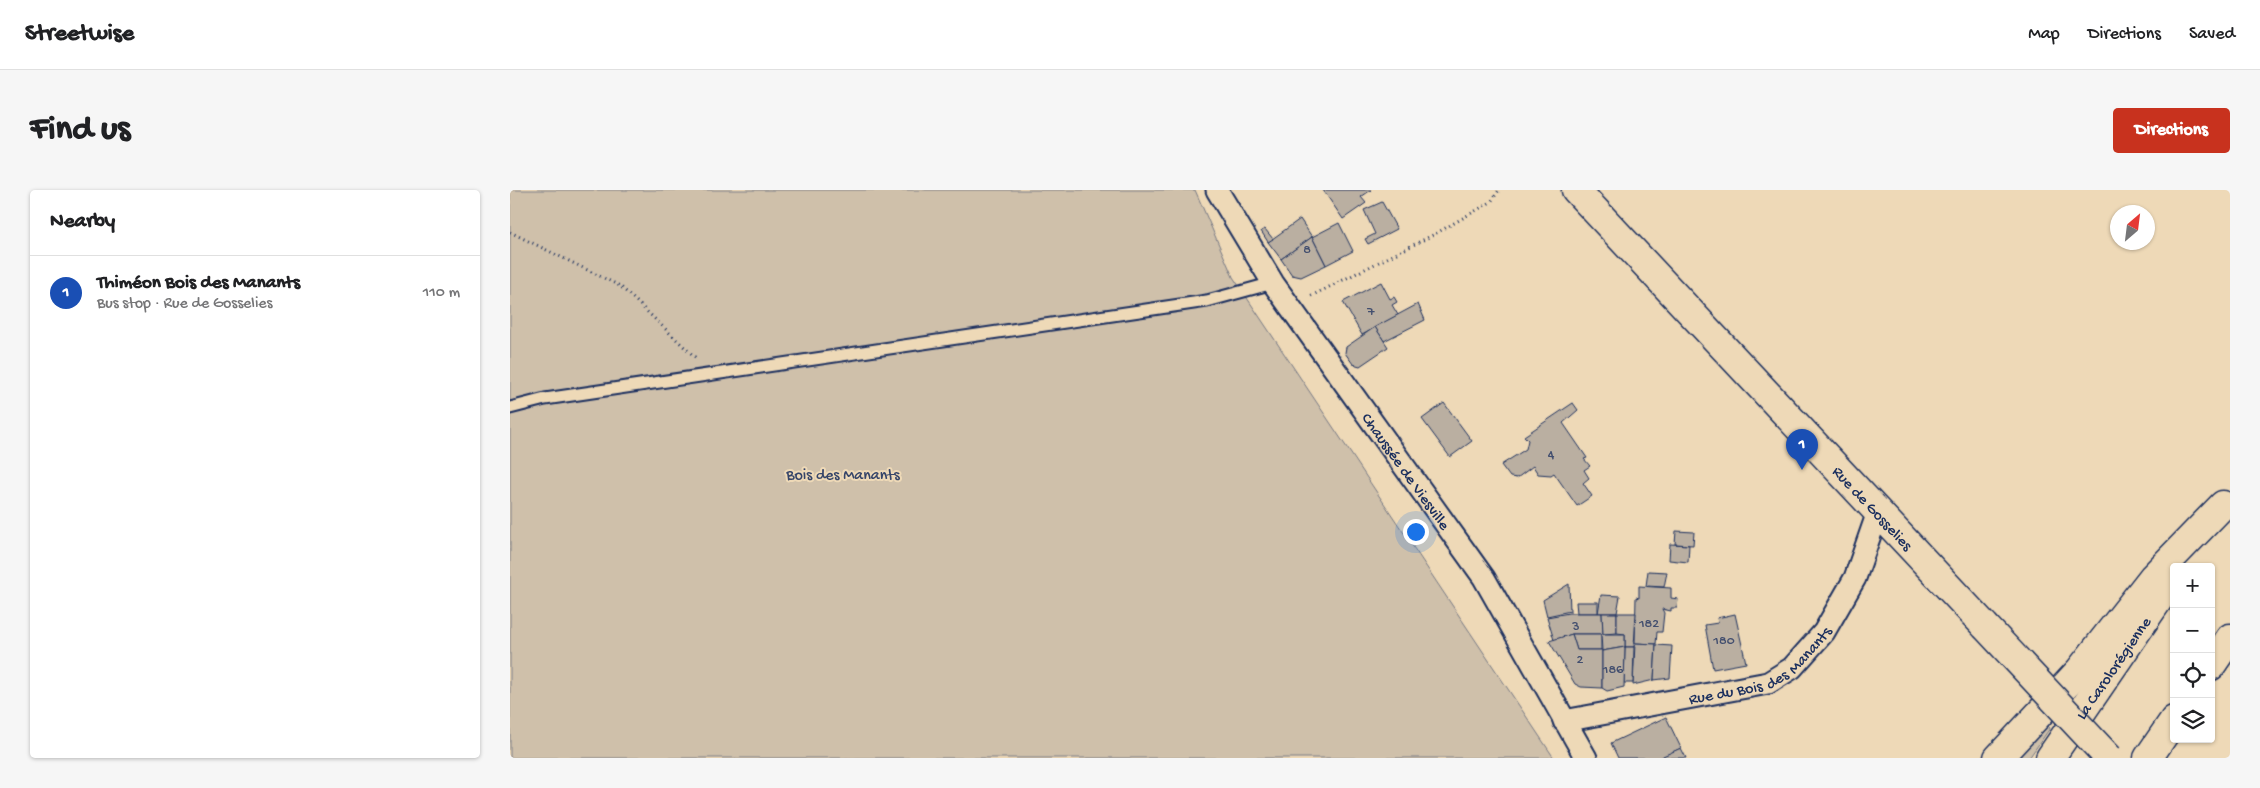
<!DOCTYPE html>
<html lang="en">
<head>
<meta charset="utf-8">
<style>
  :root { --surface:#fff; --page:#f6f6f6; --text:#202124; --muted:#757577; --line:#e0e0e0; --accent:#c8321e }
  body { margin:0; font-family:"Gochi Hand",sans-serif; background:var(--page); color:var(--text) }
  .controls { position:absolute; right:15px; bottom:15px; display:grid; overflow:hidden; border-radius:5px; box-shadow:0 1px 4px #0004 }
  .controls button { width:45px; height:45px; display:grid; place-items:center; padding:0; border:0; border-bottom:1px solid var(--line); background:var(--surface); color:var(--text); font:25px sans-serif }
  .compass { position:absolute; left:1600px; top:15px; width:45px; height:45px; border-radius:50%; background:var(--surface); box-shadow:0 1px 4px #0004; rotate:28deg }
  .you { position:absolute; left:905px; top:341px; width:18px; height:18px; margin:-12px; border:4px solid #fff; border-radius:50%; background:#1a73e8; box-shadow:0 0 0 8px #1a73e833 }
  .badge { display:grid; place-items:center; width:32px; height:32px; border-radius:50%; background:var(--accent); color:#fff; font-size:16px; font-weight:700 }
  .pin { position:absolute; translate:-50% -41px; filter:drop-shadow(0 1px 2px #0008) }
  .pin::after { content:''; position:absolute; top:26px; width:18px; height:15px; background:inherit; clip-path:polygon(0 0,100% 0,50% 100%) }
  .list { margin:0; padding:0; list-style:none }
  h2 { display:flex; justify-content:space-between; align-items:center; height:65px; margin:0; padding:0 20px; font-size:21px }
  h2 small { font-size:16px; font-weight:400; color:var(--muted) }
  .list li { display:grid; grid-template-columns:32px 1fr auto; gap:15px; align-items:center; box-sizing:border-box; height:75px; padding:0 20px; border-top:1px solid var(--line) }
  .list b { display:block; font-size:19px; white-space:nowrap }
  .list p { margin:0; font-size:16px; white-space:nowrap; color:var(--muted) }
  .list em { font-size:16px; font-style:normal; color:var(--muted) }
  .icon { flex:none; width:28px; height:28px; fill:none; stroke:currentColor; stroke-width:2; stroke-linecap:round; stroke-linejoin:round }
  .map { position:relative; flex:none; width:1720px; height:568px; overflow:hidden; border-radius:5px }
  header { display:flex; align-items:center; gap:30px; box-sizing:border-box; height:70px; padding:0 25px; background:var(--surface); border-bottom:1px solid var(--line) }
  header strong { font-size:24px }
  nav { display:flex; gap:28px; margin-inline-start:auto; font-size:18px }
  .intro { display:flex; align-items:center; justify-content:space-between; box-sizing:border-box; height:120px; padding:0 30px }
  h1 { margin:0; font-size:35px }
  .button { padding:12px 22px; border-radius:5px; background:var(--accent); color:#fff; font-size:18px; font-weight:700 }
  main { display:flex; gap:30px; padding:0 30px }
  aside { flex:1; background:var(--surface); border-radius:5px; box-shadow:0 1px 4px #0004 }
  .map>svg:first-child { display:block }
</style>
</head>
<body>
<header>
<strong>Streetwise</strong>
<nav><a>Map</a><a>Directions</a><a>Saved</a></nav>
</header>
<div class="intro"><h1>Find us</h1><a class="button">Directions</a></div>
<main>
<aside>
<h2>Nearby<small></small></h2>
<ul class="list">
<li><span class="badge" style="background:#1a4fb4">1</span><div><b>Thiméon Bois des Manants</b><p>Bus stop · Rue de Gosselies</p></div><em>110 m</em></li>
</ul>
</aside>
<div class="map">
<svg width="1720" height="568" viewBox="0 0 1720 568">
  <rect width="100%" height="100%" fill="#eed9b7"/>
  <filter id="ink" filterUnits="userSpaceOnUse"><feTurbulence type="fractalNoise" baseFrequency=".02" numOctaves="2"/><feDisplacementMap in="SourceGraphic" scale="10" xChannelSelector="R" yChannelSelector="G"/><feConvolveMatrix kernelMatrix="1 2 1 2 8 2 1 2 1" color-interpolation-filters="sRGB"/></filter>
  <g filter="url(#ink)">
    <g fill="#cfc0aa" stroke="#757884">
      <path d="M0 0H685L723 87 1044 568H0Z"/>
      <path d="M1537 535 1540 538 1519 568H1506Z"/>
    </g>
    <g fill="#baafa1" stroke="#1b2f5e">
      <path d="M813 0H861L851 7 856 13 833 29Z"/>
      <path d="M872 12 887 39 858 54 855 49 865 44 854 20Z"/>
      <path d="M790 29 802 47 771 69 758 52Z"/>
      <path d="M829 33 843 61 816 75 802 47Z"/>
      <path d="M755 39 763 49 758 52 751 41Z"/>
      <path d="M802 47 816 75 791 87 782 85 771 69Z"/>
      <path d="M871 92 880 109 884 107 887 112 882 115 888 125 852 145 833 112Z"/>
      <path d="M908 114 915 130 874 151 865 137Z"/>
      <path d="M865 137 878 157 850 176 843 174 835 163 836 157Z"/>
      <path d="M934 213 962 251 940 267 912 229Z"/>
      <path d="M1063 213 1068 220 1053 233 1077 268 1074 269 1080 276 1074 280 1079 288 1073 293 1082 306 1067 316 1044 283 1041 285 1028 284 1023 276 1007 288 1000 287 991 275 1016 259 1018 250 1014 246Z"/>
      <path d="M1166 341 1184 342 1183 355 1165 354Z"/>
      <path d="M1160 354 1179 355 1178 372 1159 370Z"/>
      <path d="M1138 381 1157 382 1154 397 1136 396Z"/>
      <path d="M1059 394 1060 421 1037 426 1033 410Z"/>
      <path d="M1129 396 1161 398V408L1168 409 1167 418H1161V421L1152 419 1154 423 1152 442H1147L1146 454 1125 453 1126 407 1129 408Z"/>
      <path d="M1091 405 1110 406 1107 423H1088Z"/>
      <path d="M1066 412H1088V423H1067Z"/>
      <path d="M1059 423H1092L1093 444H1062L1044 450 1037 427Z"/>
      <path d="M1092 423H1107V443L1093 444Z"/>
      <path d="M1107 423H1126L1124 457H1115V444L1107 443Z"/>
      <path d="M1225 424 1236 473 1203 479 1195 435 1208 433 1207 428Z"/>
      <path d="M1062 444H1091V460H1067Z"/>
      <path d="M1062 444 1067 460H1092V498L1071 497 1065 494 1039 451Z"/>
      <path d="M1091 444H1115V457L1092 461Z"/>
      <path d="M1125 453 1146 454 1144 490 1123 495Z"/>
      <path d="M1146 455 1162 456 1160 488 1144 490Z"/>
      <path d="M1115 457H1124L1123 493H1114Z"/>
      <path d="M1115 457 1114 497 1097 501 1092 498V461Z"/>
      <path d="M1156 527 1171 558 1150 568H1108L1101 553Z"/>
      <path d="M1171 558 1176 568H1154L1153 566Z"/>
    </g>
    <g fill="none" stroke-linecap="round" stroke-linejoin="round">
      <defs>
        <path id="service" d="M0 218 35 209 697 111 763 93"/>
        <g id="minor">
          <path id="s1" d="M707 0 763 93 974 388 1076 568"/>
          <path id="s2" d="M1054 531 1258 493 1282 478 1314 442 1345 388 1368 322"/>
        </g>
        <g id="tertiary">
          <path id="s3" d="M1066 0 1475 436"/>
        </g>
        <g id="motorway">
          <path d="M1701 476 1720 448"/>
          <path d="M1488 568 1570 480 1643 387 1713 315"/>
          <path id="s4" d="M1540 568 1664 387"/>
          <path d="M1638 568 1664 530"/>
        </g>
      </defs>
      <use href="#service" stroke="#1b2f5e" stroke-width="15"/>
      <use href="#minor" stroke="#1b2f5e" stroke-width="25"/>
      <use href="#tertiary" stroke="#1b2f5e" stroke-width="31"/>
      <use href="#motorway" stroke="#1b2f5e" stroke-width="31"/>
      <g stroke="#1b2f5e" stroke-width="3" stroke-dasharray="1 4" stroke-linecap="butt">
        <path d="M0 42 110 96 186 168"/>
        <path d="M801 106 923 45 981 12 989 0"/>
      </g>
      <use href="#service" stroke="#eed9b7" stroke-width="11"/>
      <use href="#minor" stroke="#eed9b7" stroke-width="21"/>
      <use href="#tertiary" stroke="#eed9b7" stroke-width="28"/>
      <use href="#motorway" stroke="#eed9b7" stroke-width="28"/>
      <defs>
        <path id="tertiary-bridge" d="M1475 436 1599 568"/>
      </defs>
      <use href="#tertiary-bridge" stroke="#1b2f5e" stroke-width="31" stroke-linecap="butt"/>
      <use href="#tertiary-bridge" stroke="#eed9b7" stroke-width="28"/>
    </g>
  </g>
  <g text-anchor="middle" stroke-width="4" stroke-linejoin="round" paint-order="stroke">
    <g font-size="14" fill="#434f6f">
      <text x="797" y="63">8</text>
      <text x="861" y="125">7</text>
      <text x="1041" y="268">4</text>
      <text x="1139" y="437">182</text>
      <text x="1066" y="440">3</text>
      <text x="1214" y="454">180</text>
      <text x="1070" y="473">2</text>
      <text x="1103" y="483">186</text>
    </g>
    <g font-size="16" fill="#1b2f5e" stroke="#eed9b7">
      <text dy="6" stroke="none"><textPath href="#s1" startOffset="339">Chaussée de Viesville</textPath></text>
      <text dy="6" stroke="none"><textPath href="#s3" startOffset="435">Rue de Gosselies</textPath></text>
      <text dy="6" stroke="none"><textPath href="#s2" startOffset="208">Rue du Bois des Manants</textPath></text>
      <text dy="6" stroke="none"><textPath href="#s4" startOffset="110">La Carolorégienne</textPath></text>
    </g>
    <g font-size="16" fill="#364569" stroke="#eed9b7">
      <text x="333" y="289">Bois des Manants</text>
    </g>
  </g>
</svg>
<div class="controls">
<button>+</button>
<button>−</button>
<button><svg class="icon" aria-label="locate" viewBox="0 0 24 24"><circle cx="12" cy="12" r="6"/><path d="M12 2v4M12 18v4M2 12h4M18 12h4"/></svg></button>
<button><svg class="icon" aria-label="layers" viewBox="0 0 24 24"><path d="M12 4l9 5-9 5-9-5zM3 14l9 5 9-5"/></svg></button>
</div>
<svg class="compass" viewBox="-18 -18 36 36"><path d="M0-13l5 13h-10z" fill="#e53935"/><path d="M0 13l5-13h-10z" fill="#757577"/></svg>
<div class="you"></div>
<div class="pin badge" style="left:1292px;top:280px;background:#1a4fb4">1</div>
</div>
</main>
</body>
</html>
